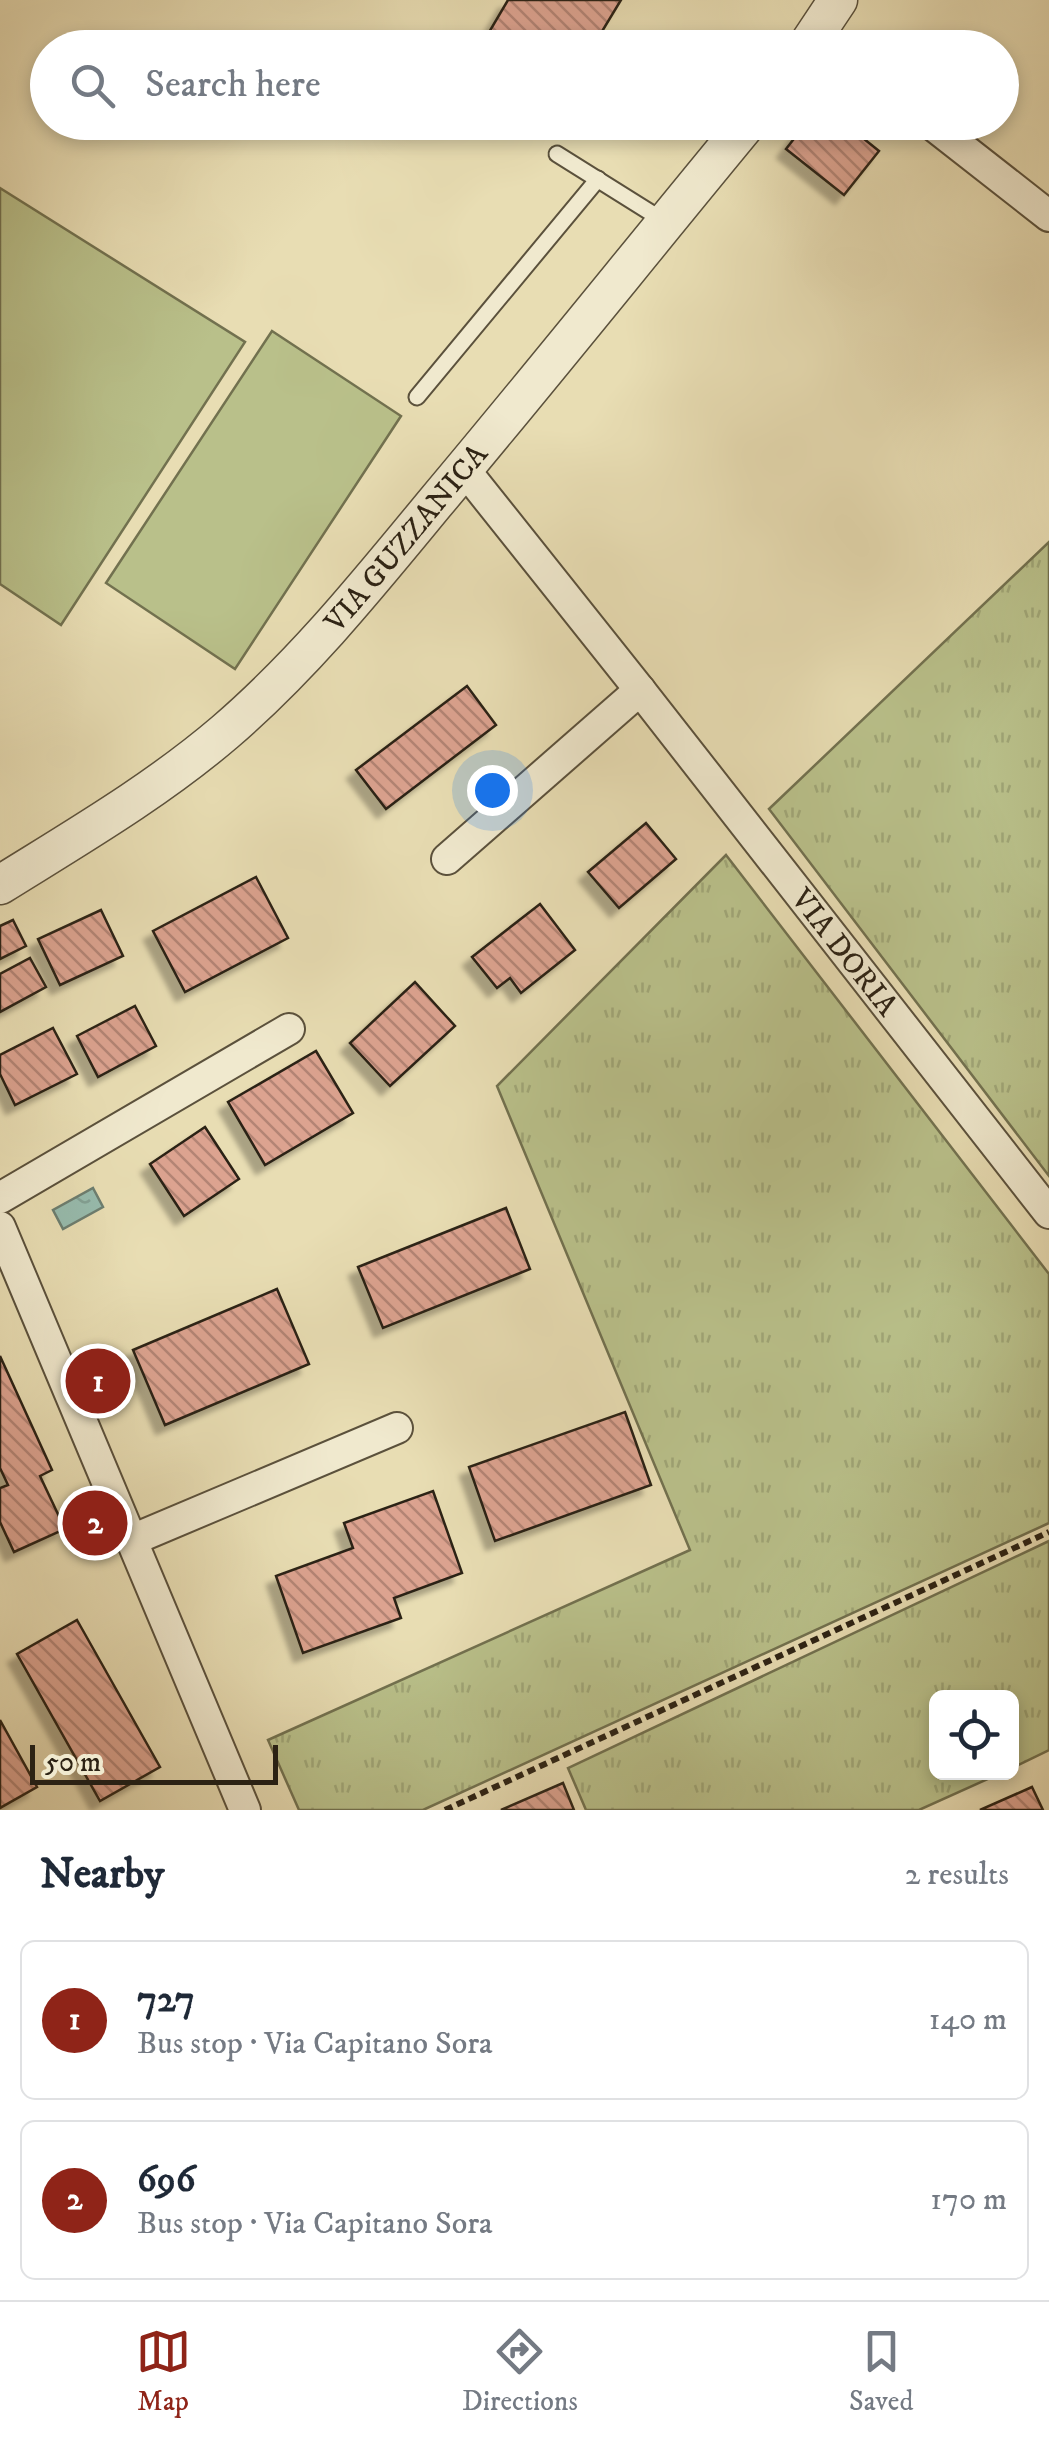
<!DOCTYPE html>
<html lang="en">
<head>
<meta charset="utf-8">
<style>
  :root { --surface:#fff; --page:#f2f2f3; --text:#1f2937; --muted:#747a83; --line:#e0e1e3; --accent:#8f2418 }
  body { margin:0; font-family:"IM FELL DW Pica",serif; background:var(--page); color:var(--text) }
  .controls { position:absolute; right:30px; bottom:30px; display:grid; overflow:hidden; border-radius:15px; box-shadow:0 5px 15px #0003 }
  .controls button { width:90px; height:90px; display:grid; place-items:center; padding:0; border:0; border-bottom:2px solid var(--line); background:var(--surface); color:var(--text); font:50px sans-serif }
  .scale { position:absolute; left:30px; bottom:25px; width:248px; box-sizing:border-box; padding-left:10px; border:5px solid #2c2214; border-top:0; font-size:28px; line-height:35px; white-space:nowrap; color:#2c2214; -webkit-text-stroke:8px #f0e9ce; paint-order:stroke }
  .you { position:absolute; left:492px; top:790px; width:35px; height:35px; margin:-25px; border:8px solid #fff; border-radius:50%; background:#1a73e8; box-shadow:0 0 0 15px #1a73e833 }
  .badge { display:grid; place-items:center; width:65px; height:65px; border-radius:50%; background:var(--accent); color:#fff; font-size:32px; font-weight:700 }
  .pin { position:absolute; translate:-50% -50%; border:5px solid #fff; box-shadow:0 2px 10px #0006 }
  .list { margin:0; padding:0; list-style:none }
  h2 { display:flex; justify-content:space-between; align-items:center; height:130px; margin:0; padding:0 40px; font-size:42px }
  h2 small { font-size:32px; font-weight:400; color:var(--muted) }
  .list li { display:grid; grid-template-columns:65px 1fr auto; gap:30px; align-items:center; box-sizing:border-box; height:160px; margin:0 20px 20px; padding:0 20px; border:2px solid var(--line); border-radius:15px }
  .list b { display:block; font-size:38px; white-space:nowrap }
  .list p { margin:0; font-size:32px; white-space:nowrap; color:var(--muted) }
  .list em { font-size:32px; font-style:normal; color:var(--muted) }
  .icon { flex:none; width:55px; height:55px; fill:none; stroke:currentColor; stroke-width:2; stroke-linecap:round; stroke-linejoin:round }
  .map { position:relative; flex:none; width:1049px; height:1810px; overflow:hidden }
  .search { position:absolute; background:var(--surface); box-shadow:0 5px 15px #0003; left:30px; right:30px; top:30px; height:110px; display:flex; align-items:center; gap:25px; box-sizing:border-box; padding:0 35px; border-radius:55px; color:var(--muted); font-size:38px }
  .sheet { height:490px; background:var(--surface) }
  nav { display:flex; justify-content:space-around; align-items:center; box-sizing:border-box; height:140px; border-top:2px solid var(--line); background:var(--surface); font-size:28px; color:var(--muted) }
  nav a { display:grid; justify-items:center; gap:5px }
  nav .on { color:var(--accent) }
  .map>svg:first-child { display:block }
</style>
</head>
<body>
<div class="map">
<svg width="1049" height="1810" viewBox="0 0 1049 1810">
  <defs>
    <pattern id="grass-tufts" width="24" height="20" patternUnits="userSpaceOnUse" patternTransform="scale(2.5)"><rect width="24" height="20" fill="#b9c08a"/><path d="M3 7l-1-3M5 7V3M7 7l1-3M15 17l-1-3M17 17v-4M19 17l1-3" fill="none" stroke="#9fa576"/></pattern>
    <pattern id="water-ripples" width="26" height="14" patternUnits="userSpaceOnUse" patternTransform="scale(2.5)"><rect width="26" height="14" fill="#97bcae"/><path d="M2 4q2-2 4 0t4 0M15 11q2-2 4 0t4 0" fill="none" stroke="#82a195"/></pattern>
    <pattern id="building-back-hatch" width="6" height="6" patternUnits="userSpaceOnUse" patternTransform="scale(2.5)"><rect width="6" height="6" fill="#dca390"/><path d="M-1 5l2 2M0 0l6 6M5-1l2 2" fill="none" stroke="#b38474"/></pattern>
    <filter id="shadow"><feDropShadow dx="-9" dy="9" stdDeviation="2.5" flood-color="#0004"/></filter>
  </defs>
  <rect width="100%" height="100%" fill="#e8ddb3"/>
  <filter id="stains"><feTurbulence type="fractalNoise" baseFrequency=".002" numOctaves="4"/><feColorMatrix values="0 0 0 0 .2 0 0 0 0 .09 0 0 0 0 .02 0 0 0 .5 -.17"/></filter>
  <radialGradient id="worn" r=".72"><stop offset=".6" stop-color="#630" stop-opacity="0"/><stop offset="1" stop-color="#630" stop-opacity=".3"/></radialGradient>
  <g fill="url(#grass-tufts)" stroke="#72714f" stroke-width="2.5">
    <path d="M1049 542V1176L769 809Z"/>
    <path d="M726 855 1049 1274V1523L423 1810H299L268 1740 690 1550 497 1086Z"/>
    <path d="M1049 1541V1750L1012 1768V1698H936V1772L1001 1773 919 1810H586L568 1768Z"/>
  </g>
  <g fill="#b9c08a" stroke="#72714f" stroke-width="2.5">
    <path d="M0 188 245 342 61 625 0 584Z"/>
    <path d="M272 331 401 416 235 669 106 583Z"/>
  </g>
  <path fill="url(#water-ripples)" stroke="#6c7e70" stroke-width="2.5" d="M93 1188 103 1207 63 1229 53 1210Z"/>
  <g fill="url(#building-back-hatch)" stroke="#2c2214" stroke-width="2.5" filter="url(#shadow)">
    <path d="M508 0H621L592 48H488L482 44Z"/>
    <path d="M807 122H843L879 151 844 195 786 149Z"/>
    <path d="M467 686 496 725 386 809 356 770Z"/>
    <path d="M646 823 676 859 619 908 588 872Z"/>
    <path d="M256 877 288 938 185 992 153 931Z"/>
    <path d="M540 904 575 950 521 993 510 978 497 988 472 957Z"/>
    <path d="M101 910 123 956 60 985 38 939Z"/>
    <path d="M13 920 26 946 0 959V926Z"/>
    <path d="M30 958 46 987 0 1012V974Z"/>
    <path d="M415 982 455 1026 390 1086 350 1043Z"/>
    <path d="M135 1006 156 1046 98 1077 77 1036Z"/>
    <path d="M53 1028 77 1074 15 1105 0 1074V1055Z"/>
    <path d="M316 1051 353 1113 265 1165 228 1102Z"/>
    <path d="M205 1127 239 1179 184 1216 150 1164Z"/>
    <path d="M506 1208 530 1269 383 1328 358 1267Z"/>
    <path d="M277 1289 309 1364 165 1425 133 1350Z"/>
    <path d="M0 1356 52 1470 40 1476 65 1529 14 1552 0 1522V1488L8 1485 0 1468Z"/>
    <path d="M625 1412 651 1485 495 1541 469 1467Z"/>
    <path d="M433 1491 462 1573 394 1598 401 1618 303 1653 276 1576 353 1548 344 1523Z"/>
    <path d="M77 1620 160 1767 100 1801 17 1654Z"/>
    <path d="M0 1720 37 1787 0 1808Z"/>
    <path d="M563 1783 574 1810H501Z"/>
    <path d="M1032 1787 1043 1810H980Z"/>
  </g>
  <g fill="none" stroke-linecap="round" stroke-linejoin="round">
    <defs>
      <g id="service">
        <path d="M557 154 664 221"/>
        <path d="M417 397 598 179"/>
      </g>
      <g id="minor">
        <path d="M929 122 1049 216"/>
        <path id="s1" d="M464 469 640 690 1049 1213"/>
        <path d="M447 859 640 690"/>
        <path d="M0 1198 289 1029"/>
        <path d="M0 1227 245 1810"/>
        <path d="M132 1540 397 1428"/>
      </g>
      <g id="tertiary">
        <path d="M806 48 838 0"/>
        <path id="s2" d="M0 885C77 837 156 791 225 732 304 664 369 583 435 503 541 377 643 249 748 122"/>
      </g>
    </defs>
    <use href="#service" stroke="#5b513c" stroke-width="19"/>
    <use href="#minor" stroke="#5b513c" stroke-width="34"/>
    <use href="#tertiary" stroke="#5b513c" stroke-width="41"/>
    <path stroke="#2c2214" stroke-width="6" stroke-dasharray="8 5" stroke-linecap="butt" d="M445 1810 1049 1532"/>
    <use href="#service" stroke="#f0e9ce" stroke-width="15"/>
    <use href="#minor" stroke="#f0e9ce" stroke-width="30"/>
    <use href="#tertiary" stroke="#f0e9ce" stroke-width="38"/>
  </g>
  <g text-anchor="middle" stroke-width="8" stroke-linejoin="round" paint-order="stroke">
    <g font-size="30" fill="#2c2214" stroke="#f0e9ce">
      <text dy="10" stroke="none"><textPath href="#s2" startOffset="538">VIA GUZZANICA</textPath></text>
      <text dy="10" stroke="none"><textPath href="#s1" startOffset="615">VIA DORIA</textPath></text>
    </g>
  </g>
  <rect width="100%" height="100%" filter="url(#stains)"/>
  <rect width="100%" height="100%" fill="url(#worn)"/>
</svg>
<div class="controls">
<button><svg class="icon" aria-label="locate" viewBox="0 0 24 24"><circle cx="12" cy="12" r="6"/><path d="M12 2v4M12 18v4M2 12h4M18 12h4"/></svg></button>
</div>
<div class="scale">50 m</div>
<div class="you"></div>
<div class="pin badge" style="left:98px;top:1381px">1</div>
<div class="pin badge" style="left:95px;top:1523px">2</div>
<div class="search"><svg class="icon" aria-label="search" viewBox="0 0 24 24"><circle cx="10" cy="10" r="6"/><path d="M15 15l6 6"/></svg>Search here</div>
</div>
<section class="sheet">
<h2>Nearby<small>2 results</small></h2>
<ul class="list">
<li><span class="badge">1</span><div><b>727</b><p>Bus stop · Via Capitano Sora</p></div><em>140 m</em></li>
<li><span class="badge">2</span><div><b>696</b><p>Bus stop · Via Capitano Sora</p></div><em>170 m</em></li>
</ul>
</section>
<nav>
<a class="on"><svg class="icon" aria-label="map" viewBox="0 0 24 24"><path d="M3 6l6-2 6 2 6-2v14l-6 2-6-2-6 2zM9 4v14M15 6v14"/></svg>Map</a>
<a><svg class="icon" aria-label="directions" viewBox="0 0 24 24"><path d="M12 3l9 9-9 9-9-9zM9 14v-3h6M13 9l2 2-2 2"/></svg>Directions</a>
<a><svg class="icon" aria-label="saved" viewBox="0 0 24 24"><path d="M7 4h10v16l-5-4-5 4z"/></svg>Saved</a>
</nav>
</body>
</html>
